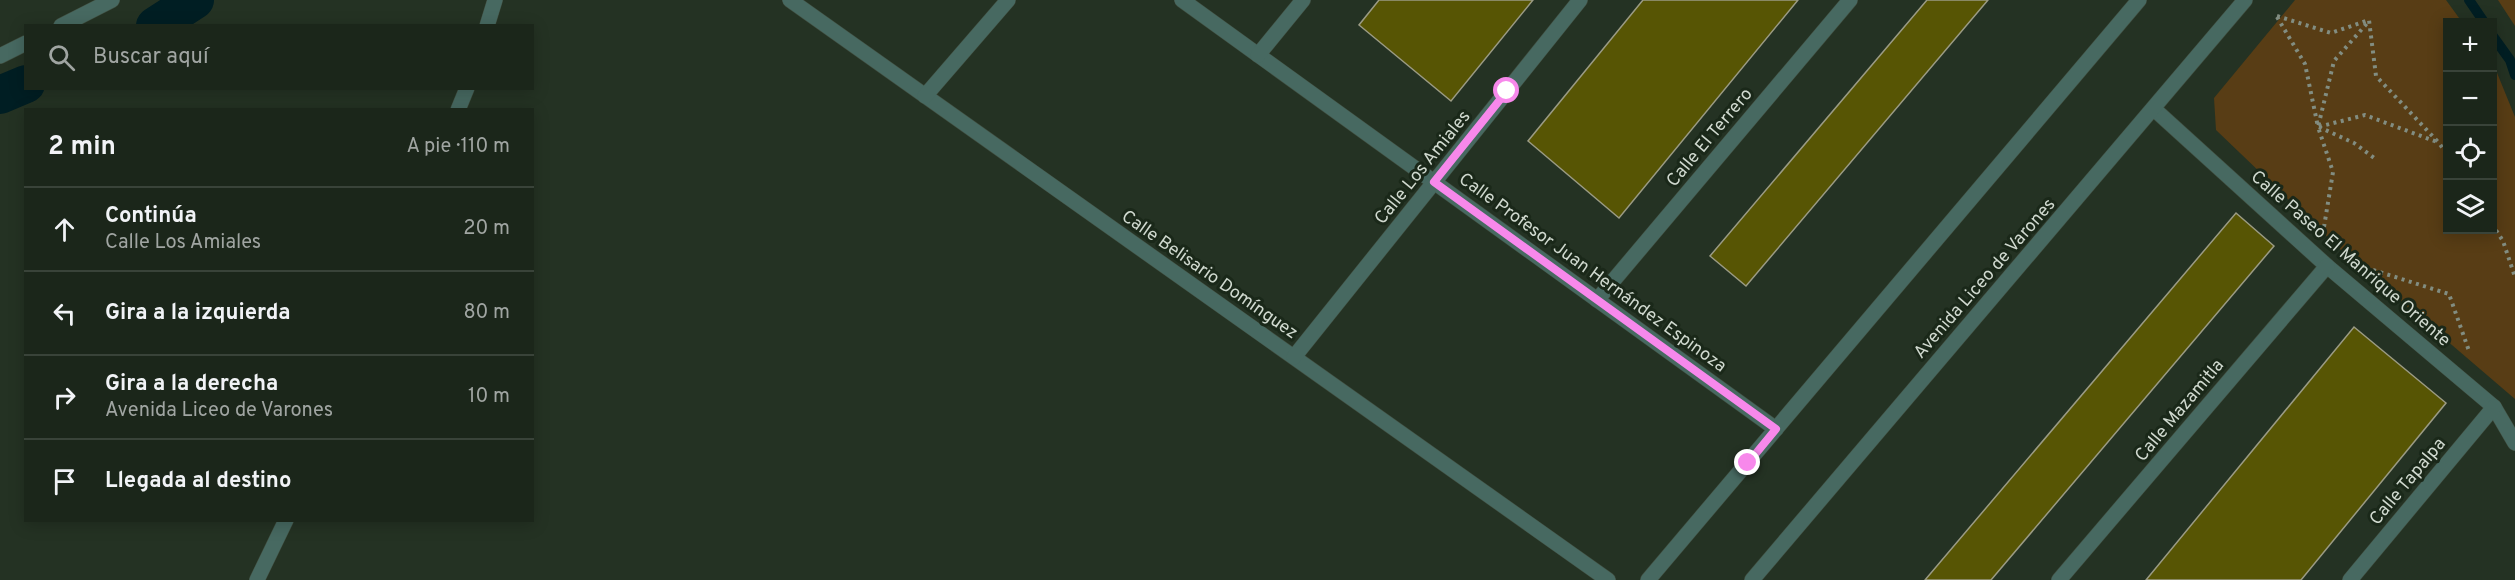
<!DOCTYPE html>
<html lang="es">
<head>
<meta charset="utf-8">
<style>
  :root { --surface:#1b261a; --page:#283227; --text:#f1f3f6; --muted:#a0a5a2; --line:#394339 }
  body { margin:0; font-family:Overpass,sans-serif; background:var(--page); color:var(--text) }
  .controls { position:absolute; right:18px; top:18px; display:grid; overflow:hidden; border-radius:0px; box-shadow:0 3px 15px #0003 }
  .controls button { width:54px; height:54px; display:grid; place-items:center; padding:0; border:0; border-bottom:2px solid var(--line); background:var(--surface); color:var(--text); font:30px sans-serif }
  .stop { position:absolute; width:18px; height:18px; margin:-14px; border:4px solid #f788eb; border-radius:50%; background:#fff }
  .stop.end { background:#f788eb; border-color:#fff; box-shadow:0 2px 6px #0008 }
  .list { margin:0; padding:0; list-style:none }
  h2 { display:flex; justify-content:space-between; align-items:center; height:78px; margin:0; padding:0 24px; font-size:26px }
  h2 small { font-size:20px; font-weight:400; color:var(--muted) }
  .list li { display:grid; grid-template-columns:39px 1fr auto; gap:18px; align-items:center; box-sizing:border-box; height:84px; padding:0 24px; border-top:2px solid var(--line) }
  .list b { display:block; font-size:22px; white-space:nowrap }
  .list p { margin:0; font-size:20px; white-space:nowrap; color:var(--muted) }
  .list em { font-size:20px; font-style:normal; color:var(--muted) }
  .icon { flex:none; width:33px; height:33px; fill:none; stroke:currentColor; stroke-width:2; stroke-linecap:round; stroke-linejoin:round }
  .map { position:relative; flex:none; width:2515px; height:580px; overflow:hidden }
  .search { position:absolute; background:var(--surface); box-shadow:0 3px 15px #0003; left:24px; top:24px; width:510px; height:66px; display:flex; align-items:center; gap:15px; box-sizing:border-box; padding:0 21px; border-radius:0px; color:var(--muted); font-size:22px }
  .panel { position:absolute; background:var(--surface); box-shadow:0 3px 15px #0003; left:24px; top:108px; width:510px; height:414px; border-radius:0px }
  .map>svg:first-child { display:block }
</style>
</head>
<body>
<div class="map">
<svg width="2515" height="580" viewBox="0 0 2515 580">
  <rect width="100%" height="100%" fill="#243223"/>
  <g fill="#583d15">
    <path d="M2295 0H2446L2462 22H2448V230H2492L2493 63 2515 117V399L2341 250 2216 130 2214 98Z"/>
    <path d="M2498 0H2515V26Z"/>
  </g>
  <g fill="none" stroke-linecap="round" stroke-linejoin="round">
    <g stroke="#001e23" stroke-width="10">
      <path d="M2469 0 2484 22"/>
      <path d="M2492 35 2510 60 2515 75"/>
    </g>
    <g stroke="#001e23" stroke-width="38">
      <path d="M155 26 195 0"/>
      <path d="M0 95 26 84"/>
    </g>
  </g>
  <g fill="#575504" stroke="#9b9b84" stroke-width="1.5">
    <path d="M1379 0H1533L1451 101 1359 25Z"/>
    <path d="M1643 0H1798L1619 218 1528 141Z"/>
    <path d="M1927 0H1988L1746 286 1710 256Z"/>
    <path d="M2236 213 2274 246 1991 580H1925Z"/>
    <path d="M2354 327 2446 403 2301 580H2146Z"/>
  </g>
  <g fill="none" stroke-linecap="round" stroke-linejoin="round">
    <defs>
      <g id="service">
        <path d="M487 26 495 0"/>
        <path d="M458 110 467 88"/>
        <path d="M257 580 286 520"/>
      </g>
      <g id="minor">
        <path d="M790 0 1608 580"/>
        <path d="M1182 0 1776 429"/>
        <path d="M61 26 112 0"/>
        <path d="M1258 55 1303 0"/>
        <path d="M0 56 26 43"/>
        <path d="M925 96 1008 0"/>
        <path d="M2154 109 2327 266 2494 407 2515 443"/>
        <path d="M1597 300 1850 0"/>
        <path d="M1294 357 1580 0"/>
        <path d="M2059 580 2327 266"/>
        <path d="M2350 580 2494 407"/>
      </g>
      <g id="tertiary">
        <path d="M1648 580 2139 0"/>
        <path d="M1752 580 2245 0"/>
      </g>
    </defs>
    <use href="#service" stroke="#404d3f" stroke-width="16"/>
    <use href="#minor" stroke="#404d3f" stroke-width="16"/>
    <use href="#tertiary" stroke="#404d3f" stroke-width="16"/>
    <g stroke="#828d81" stroke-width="4" stroke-dasharray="3 4.5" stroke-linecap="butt">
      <path d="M2277 16 2331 33 2369 20 2376 76 2439 143 2448 156"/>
      <path d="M2277 17 2305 64 2318 127 2365 115 2437 142"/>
      <path d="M2319 127 2354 143 2377 160"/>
      <path d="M2492 224 2503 241 2515 277"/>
      <path d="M2324 227 2333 172 2318 127 2334 61 2369 21"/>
      <path d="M2373 270 2449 294 2469 351"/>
    </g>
    <use href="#service" stroke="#476961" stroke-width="15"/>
    <use href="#minor" stroke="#476961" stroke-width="15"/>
    <use href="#tertiary" stroke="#476961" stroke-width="15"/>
  </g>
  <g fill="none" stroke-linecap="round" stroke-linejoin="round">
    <path stroke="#f788eb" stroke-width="8" d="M1507 91 1434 182 1776 429 1748 463"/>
  </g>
  <g text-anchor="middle" stroke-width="6" stroke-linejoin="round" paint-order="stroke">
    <g font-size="18" fill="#d0d9cf" stroke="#1a2819">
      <text transform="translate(1709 137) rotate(-50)" y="6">Calle El Terrero</text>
      <text transform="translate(1422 167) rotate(-51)" y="6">Calle Los Amiales</text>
      <text transform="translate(2351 258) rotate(41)" y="6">Calle Paseo El Manrique Oriente</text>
      <text transform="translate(1593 272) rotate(36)" y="6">Calle Profesor Juan Hernández Espinoza</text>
      <text transform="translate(1210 274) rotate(35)" y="6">Calle Belisario Domínguez</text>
      <text transform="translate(1984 278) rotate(-49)" y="6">Avenida Liceo de Varones</text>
      <text transform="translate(2179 410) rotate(-50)" y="6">Calle Mazamitla</text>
      <text transform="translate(2407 481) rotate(-50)" y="6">Calle Tapalpa</text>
    </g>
  </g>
</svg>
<div class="controls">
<button>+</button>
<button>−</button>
<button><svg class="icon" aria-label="locate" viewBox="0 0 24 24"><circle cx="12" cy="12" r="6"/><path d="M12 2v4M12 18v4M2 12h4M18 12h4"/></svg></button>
<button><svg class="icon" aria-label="layers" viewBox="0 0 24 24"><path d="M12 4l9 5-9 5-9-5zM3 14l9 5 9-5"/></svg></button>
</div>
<div class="stop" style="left:1507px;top:91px"></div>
<div class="stop end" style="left:1748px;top:463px"></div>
<div class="search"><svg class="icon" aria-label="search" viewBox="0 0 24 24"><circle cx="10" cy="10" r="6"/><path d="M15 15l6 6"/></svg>Buscar aquí</div>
<section class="panel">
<h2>2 min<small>A pie · 110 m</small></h2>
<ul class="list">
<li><svg class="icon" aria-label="ahead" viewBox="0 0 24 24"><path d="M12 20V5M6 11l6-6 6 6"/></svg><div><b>Continúa</b><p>Calle Los Amiales</p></div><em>20 m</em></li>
<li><svg class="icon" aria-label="left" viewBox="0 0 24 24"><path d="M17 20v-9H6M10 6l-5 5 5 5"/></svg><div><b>Gira a la izquierda</b></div><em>80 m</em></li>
<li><svg class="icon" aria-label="right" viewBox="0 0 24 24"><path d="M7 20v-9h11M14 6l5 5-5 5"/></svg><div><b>Gira a la derecha</b><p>Avenida Liceo de Varones</p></div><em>10 m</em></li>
<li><svg class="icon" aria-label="arrive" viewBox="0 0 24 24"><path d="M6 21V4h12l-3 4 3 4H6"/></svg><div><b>Llegada al destino</b></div></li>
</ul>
</section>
</div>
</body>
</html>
